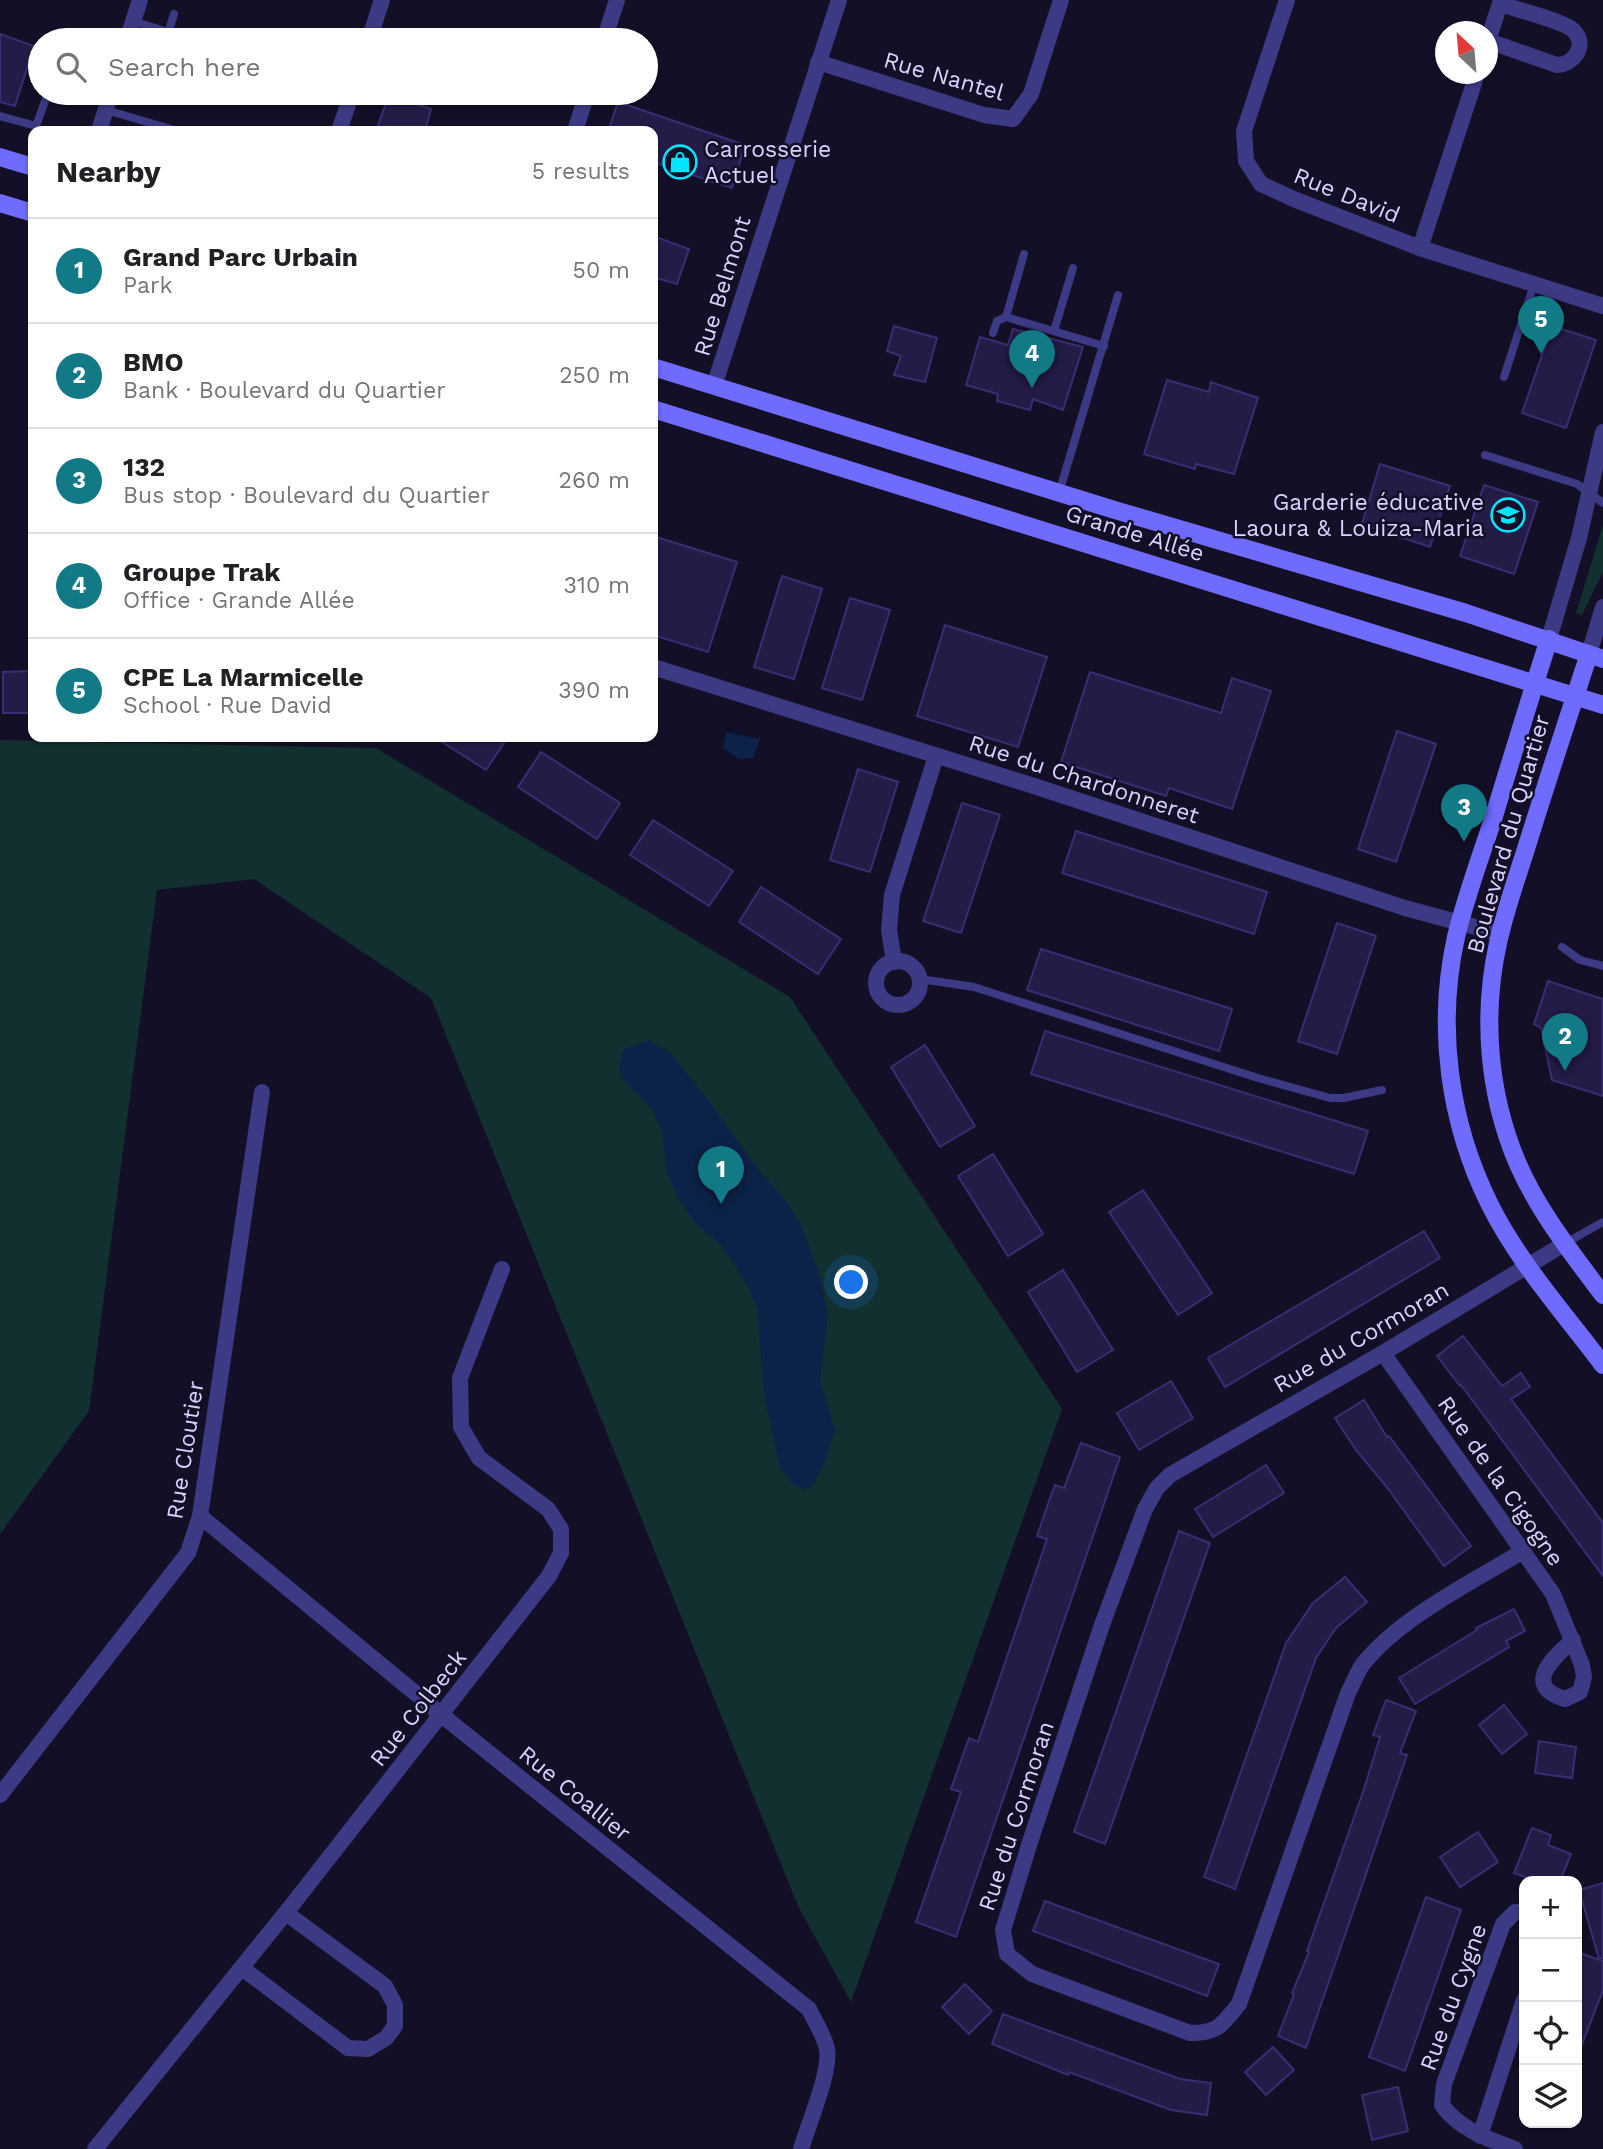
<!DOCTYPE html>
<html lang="en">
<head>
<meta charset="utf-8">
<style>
  :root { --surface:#fff; --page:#f2f2f2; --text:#202124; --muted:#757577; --line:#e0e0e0; --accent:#127987 }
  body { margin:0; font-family:"Work Sans",sans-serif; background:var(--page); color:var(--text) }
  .controls { position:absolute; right:21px; bottom:21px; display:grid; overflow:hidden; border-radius:14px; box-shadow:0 2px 5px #0004 }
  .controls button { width:63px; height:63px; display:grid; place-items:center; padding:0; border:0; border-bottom:2px solid var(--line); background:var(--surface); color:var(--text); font:35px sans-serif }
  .compass { position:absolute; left:1435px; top:21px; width:63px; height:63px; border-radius:50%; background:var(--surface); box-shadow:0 2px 5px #0004; rotate:334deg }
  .you { position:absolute; left:852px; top:1283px; width:24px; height:24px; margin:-18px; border:5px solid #fff; border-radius:50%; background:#1a73e8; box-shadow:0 0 0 10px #1a73e833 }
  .badge { display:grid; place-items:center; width:46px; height:46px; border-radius:50%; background:var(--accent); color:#fff; font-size:23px; font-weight:700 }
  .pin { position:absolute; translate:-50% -58px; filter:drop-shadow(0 2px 4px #0008) }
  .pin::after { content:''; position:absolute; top:37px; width:24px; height:21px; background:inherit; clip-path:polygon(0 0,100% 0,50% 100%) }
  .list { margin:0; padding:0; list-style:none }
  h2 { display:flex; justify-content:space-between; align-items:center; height:91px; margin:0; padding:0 28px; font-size:30px }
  h2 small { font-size:23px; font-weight:400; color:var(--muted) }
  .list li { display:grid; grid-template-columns:46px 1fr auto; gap:21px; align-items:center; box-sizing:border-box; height:105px; padding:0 28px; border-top:2px solid var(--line) }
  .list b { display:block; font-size:26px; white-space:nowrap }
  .list p { margin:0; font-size:23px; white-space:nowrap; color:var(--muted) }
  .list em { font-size:23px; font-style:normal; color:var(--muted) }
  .icon { flex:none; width:38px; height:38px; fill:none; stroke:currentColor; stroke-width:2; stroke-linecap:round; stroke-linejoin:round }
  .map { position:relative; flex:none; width:1603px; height:2149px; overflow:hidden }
  .search { position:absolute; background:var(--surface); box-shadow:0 2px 5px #0004; left:28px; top:28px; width:630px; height:77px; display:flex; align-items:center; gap:18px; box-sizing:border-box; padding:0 24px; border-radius:38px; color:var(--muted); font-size:26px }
  .panel { position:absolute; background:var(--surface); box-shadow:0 2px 5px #0004; left:28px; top:126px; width:630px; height:616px; border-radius:14px }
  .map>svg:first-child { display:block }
</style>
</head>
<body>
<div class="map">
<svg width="1603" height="2149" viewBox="0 0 1603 2149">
  <rect width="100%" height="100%" fill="#130f26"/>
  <g fill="#12302f">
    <path d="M1603 525V572L1582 615 1576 613Z"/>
    <path d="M0 740 376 748 790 997 1062 1409 851 2002 798 1906 431 998 254 879 157 890 89 1411 0 1534Z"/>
  </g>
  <g fill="#0c2248">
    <path d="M726 732 760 739 753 758 739 759 723 748Z"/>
    <path d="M649 1040 671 1053 715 1109 753 1163 789 1205 801 1225 820 1275 828 1316 820 1380 835 1431 824 1464 813 1485 804 1490 793 1484 780 1468 764 1394 757 1307 744 1279 722 1246 695 1223 678 1198 667 1173 662 1130 653 1111 621 1077 619 1067 623 1050Z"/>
  </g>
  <g fill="#241b47" stroke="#3b2d73" stroke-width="2">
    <path d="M0 34 34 46 15 106 0 102Z"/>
    <path d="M389 95 431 109 425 131H376Z"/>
    <path d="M618 102 745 145 732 188 653 162V131H608Z"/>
    <path d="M653 236 689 249 677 284 653 277Z"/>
    <path d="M894 326 937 338 925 382 894 375 901 356 887 351Z"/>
    <path d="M1552 326 1596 340 1566 428 1522 413Z"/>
    <path d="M1013 329 1083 347 1063 410 1033 399 1030 410 997 401 998 394 966 385 980 337 1008 345Z"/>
    <path d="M1167 380 1209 392 1211 382 1258 398 1234 474 1196 464 1195 469 1144 454Z"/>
    <path d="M1380 464 1450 486 1430 547 1362 524Z"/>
    <path d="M1484 485 1538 502 1514 574 1460 556Z"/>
    <path d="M653 536 737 562 708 652 653 635Z"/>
    <path d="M782 576 822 589 794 679 754 667Z"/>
    <path d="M850 598 890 610 862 700 822 688Z"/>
    <path d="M945 625 1047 657 1018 747 917 716Z"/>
    <path d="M33 671V713H3V672Z"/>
    <path d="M1090 672 1221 713 1232 678 1271 691 1232 809 1169 788 1166 796 1061 762Z"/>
    <path d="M1397 731 1436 744 1396 862 1358 849Z"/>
    <path d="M434 737H508L486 770Z"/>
    <path d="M541 752 620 803 597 839 518 787Z"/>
    <path d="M858 769 898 782 870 872 830 860Z"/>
    <path d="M962 803 1000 815 961 933 923 921Z"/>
    <path d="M653 820 733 871 709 906 630 855Z"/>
    <path d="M1076 831 1267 892 1254 934 1062 873Z"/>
    <path d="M761 887 841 939 818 974 739 922Z"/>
    <path d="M1337 923 1376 936 1337 1054 1298 1041Z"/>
    <path d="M1041 949 1232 1009 1219 1051 1027 990Z"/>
    <path d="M1548 981 1603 999V1096L1552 1080 1541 1028 1534 1024Z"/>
    <path d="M1045 1031 1368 1131 1354 1174 1031 1074Z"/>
    <path d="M925 1045 975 1126 940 1147 891 1067Z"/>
    <path d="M993 1154 1043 1234 1008 1256 958 1176Z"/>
    <path d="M1143 1190 1212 1293 1178 1315 1109 1212Z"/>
    <path d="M1424 1231 1440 1258 1225 1387 1208 1358Z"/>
    <path d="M1063 1270 1113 1350 1077 1372 1028 1292Z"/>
    <path d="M1463 1336 1502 1386 1521 1373 1530 1387 1511 1399 1603 1523V1576L1461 1385 1460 1386 1437 1356Z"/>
    <path d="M1171 1381 1193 1418 1139 1450 1117 1413Z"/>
    <path d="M1364 1400 1387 1437 1389 1436 1471 1546 1444 1566 1386 1486 1356 1450 1335 1418Z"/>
    <path d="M1081 1443 1120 1457 956 1937 916 1922 961 1792 951 1789 969 1738 978 1742 1047 1539 1037 1536 1050 1498 1055 1485 1064 1488Z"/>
    <path d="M1266 1465 1284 1493 1213 1537 1195 1509Z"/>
    <path d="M1179 1531 1210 1543 1105 1844 1074 1832Z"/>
    <path d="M1345 1577 1367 1602 1336 1628 1316 1658 1235 1889 1204 1877 1286 1643 1313 1603Z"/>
    <path d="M1514 1609 1525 1631 1506 1641 1509 1647 1415 1704 1399 1678 1477 1630 1476 1628Z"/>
    <path d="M1386 1700 1416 1711 1400 1753 1407 1755 1306 2048 1278 2036 1294 1994 1292 1993 1309 1952 1307 1951 1364 1789 1380 1737 1373 1735Z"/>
    <path d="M1504 1705 1527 1734 1502 1754 1479 1725Z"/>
    <path d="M1539 1741 1576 1747 1572 1778 1535 1773Z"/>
    <path d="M1532 1828 1551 1835 1548 1845 1571 1854 1560 1881H1536L1514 1873Z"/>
    <path d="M1478 1832 1498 1862 1460 1887 1440 1857Z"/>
    <path d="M1603 1883V1958L1599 1959 1579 1890Z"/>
    <path d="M1426 1897 1461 1910 1405 2071 1369 2057Z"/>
    <path d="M1045 1901 1219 1964 1207 1996 1033 1931Z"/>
    <path d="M1577 1952 1603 1961V1990L1578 2055Z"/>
    <path d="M965 1984 992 2011 969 2034 942 2007Z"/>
    <path d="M1003 2014 1180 2079 1211 2083 1207 2115 1171 2110 1069 2072 1068 2075 992 2044Z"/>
    <path d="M1273 2047 1294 2070 1266 2095 1245 2072Z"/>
    <path d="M1398 2087 1408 2131 1372 2140 1362 2095Z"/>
  </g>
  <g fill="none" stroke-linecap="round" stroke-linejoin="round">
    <g stroke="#3d3a85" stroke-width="8">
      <path d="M133 21 168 32"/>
      <path d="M166 40 174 14"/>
      <path d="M106 110 178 131"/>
      <path d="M0 116 36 126 48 93"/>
      <path d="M1006 317 1024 254"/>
      <path d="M1054 331 1073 268"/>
      <path d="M993 333 997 321 1006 317 1104 346"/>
      <path d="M1504 377 1534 284"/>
      <path d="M1485 455 1577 484 1603 503"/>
      <path d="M1059 493 1118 295"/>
      <path d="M1562 947 1580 960 1603 966"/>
      <path d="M920 979 974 987 1258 1078 1330 1098H1344L1382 1090"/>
      <path d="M1564 1244 1603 1222"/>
    </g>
    <g stroke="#3d3a85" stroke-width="16">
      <path d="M1287 0 1244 131 1246 161 1261 184 1296 200 1420 248 1603 306"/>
      <path d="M127 40 140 0"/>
      <path d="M369 40 382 0"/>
      <path d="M604 40 617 0"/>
      <path d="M1488 41 1557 65C1575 64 1588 44 1573 30 1563 21 1515 9 1500 4"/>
      <path d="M1488 41 1501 0"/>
      <path d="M818 62 984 115 1013 119 1031 94 1061 0"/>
      <path d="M99 131 111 93"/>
      <path d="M339 131 352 93"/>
      <path d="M575 131 587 93"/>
      <path d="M1420 248 1477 74"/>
      <path d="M714 386 839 0"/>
      <path d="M1549 639 1579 538 1603 432"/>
      <path d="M1589 654 1603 607"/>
      <path d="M653 667 1034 786 1405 908 1501 934"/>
      <circle cx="898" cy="983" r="22"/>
      <path d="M894 962 889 930 892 895 936 756"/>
      <path d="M1383 1353 1553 1594 1582 1665 1584 1677 1580 1692 1565 1699C1521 1686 1554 1657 1573 1640"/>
      <path d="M200 1516 454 1725 809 2009C815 2022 824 2035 827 2049 831 2072 808 2125 801 2149"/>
      <path d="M1523 1551C1471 1583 1402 1616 1363 1664 1357 1672 1353 1684 1348 1693L1239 2004C1221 2026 1218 2033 1190 2033L1032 1974 1007 1954 1003 1930 1030 1842 1102 1625 1145 1509 1157 1488 1170 1475 1383 1353 1564 1244"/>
      <path d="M0 1795 188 1553 200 1516 262 1092"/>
      <path d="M242 1968 348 2048 368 2049 386 2038 395 2026V2005L385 1986 286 1913"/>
      <path d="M1480 2136 1524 2000"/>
      <path d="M95 2149 292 1905 549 1576 561 1553V1529L548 1509 479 1458 461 1427 460 1378 502 1269"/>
      <path d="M1515 2149C1488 2139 1460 2130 1442 2105L1444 2084 1503 1924 1515 1912H1524"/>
    </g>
    <g stroke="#6f6bff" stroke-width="18">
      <path d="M0 157 33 167"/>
      <path d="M0 203 33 213"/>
      <path d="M653 367 1118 511 1466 613 1603 659"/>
      <path d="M653 409 1603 705"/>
      <path d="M1549 639C1530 698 1512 757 1494 816 1481 856 1466 896 1456 937 1436 1027 1449 1123 1490 1205 1519 1263 1564 1313 1603 1365"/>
      <path d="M1589 654C1569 715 1549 775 1530 836 1519 872 1506 907 1498 943 1482 1015 1488 1093 1517 1162 1538 1211 1571 1252 1603 1295"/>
    </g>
  </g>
  <defs>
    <symbol id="shop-ring" viewBox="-11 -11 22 22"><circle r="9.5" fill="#130f26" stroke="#00e5ff" stroke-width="1.5"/><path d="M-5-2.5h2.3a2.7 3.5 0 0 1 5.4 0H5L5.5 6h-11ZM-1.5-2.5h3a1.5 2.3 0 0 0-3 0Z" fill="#00e5ff"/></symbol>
    <symbol id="school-ring" viewBox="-11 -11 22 22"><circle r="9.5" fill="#130f26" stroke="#00e5ff" stroke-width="1.5"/><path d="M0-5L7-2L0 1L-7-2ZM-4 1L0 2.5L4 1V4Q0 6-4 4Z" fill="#00e5ff"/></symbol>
  </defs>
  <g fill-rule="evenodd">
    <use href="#shop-ring" x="661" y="143" width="38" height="38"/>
    <use href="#school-ring" x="1489" y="496" width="38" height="38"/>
  </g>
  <g text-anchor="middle" stroke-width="5" stroke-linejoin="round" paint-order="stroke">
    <g font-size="23" fill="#d9d4ff" stroke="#130f26">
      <text transform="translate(944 76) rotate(16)" y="8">Rue Nantel</text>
      <text transform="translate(1347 195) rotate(22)" y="8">Rue David</text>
      <text transform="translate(722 286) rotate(-73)" y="8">Rue Belmont</text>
      <text transform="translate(1135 533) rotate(17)" y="8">Grande Allée</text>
      <text transform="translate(1084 779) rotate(18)" y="8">Rue du Chardonneret</text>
      <text transform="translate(1508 834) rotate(-74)" y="8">Boulevard du Quartier</text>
      <text transform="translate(1361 1337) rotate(-30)" y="8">Rue du Cormoran</text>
      <text transform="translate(185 1450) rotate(-81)" y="8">Rue Cloutier</text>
      <text transform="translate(1501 1481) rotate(55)" y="8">Rue de la Cigogne</text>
      <text transform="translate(418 1708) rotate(-52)" y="8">Rue Colbeck</text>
      <text transform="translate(575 1793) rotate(39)" y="8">Rue Coallier</text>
      <text transform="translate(1016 1816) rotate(-72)" y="8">Rue du Cormoran</text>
      <text transform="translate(1453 1997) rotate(-70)" y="8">Rue du Cygne</text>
    </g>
    <g font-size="23" fill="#d9d4ff" stroke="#130f26" text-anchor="start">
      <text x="704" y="157">Carrosserie<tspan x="704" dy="26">Actuel</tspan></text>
      <text x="1484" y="510" text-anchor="end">Garderie éducative<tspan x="1484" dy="26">Laoura &amp; Louiza-Maria</tspan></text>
    </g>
  </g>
</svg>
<div class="controls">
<button>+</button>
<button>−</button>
<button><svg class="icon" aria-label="locate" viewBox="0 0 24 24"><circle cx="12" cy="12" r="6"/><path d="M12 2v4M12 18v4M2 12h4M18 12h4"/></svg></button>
<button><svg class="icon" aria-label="layers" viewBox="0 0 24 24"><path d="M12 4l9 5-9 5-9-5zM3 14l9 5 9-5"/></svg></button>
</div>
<svg class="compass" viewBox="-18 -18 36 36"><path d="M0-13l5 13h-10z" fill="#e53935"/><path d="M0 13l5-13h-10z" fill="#757577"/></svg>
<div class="you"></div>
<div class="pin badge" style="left:721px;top:1204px">1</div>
<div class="pin badge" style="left:1565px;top:1071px">2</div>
<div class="pin badge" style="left:1464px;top:842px">3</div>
<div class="pin badge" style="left:1032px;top:388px">4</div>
<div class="pin badge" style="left:1541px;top:354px">5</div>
<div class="search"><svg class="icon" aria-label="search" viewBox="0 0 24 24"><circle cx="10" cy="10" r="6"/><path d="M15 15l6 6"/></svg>Search here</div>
<section class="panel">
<h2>Nearby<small>5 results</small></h2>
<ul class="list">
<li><span class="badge">1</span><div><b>Grand Parc Urbain</b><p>Park</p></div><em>50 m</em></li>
<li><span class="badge">2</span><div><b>BMO</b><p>Bank · Boulevard du Quartier</p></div><em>250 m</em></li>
<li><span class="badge">3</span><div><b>132</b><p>Bus stop · Boulevard du Quartier</p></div><em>260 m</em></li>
<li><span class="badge">4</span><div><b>Groupe Trak</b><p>Office · Grande Allée</p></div><em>310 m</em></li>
<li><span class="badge">5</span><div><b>CPE La Marmicelle</b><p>School · Rue David</p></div><em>390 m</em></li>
</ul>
</section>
</div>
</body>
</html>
